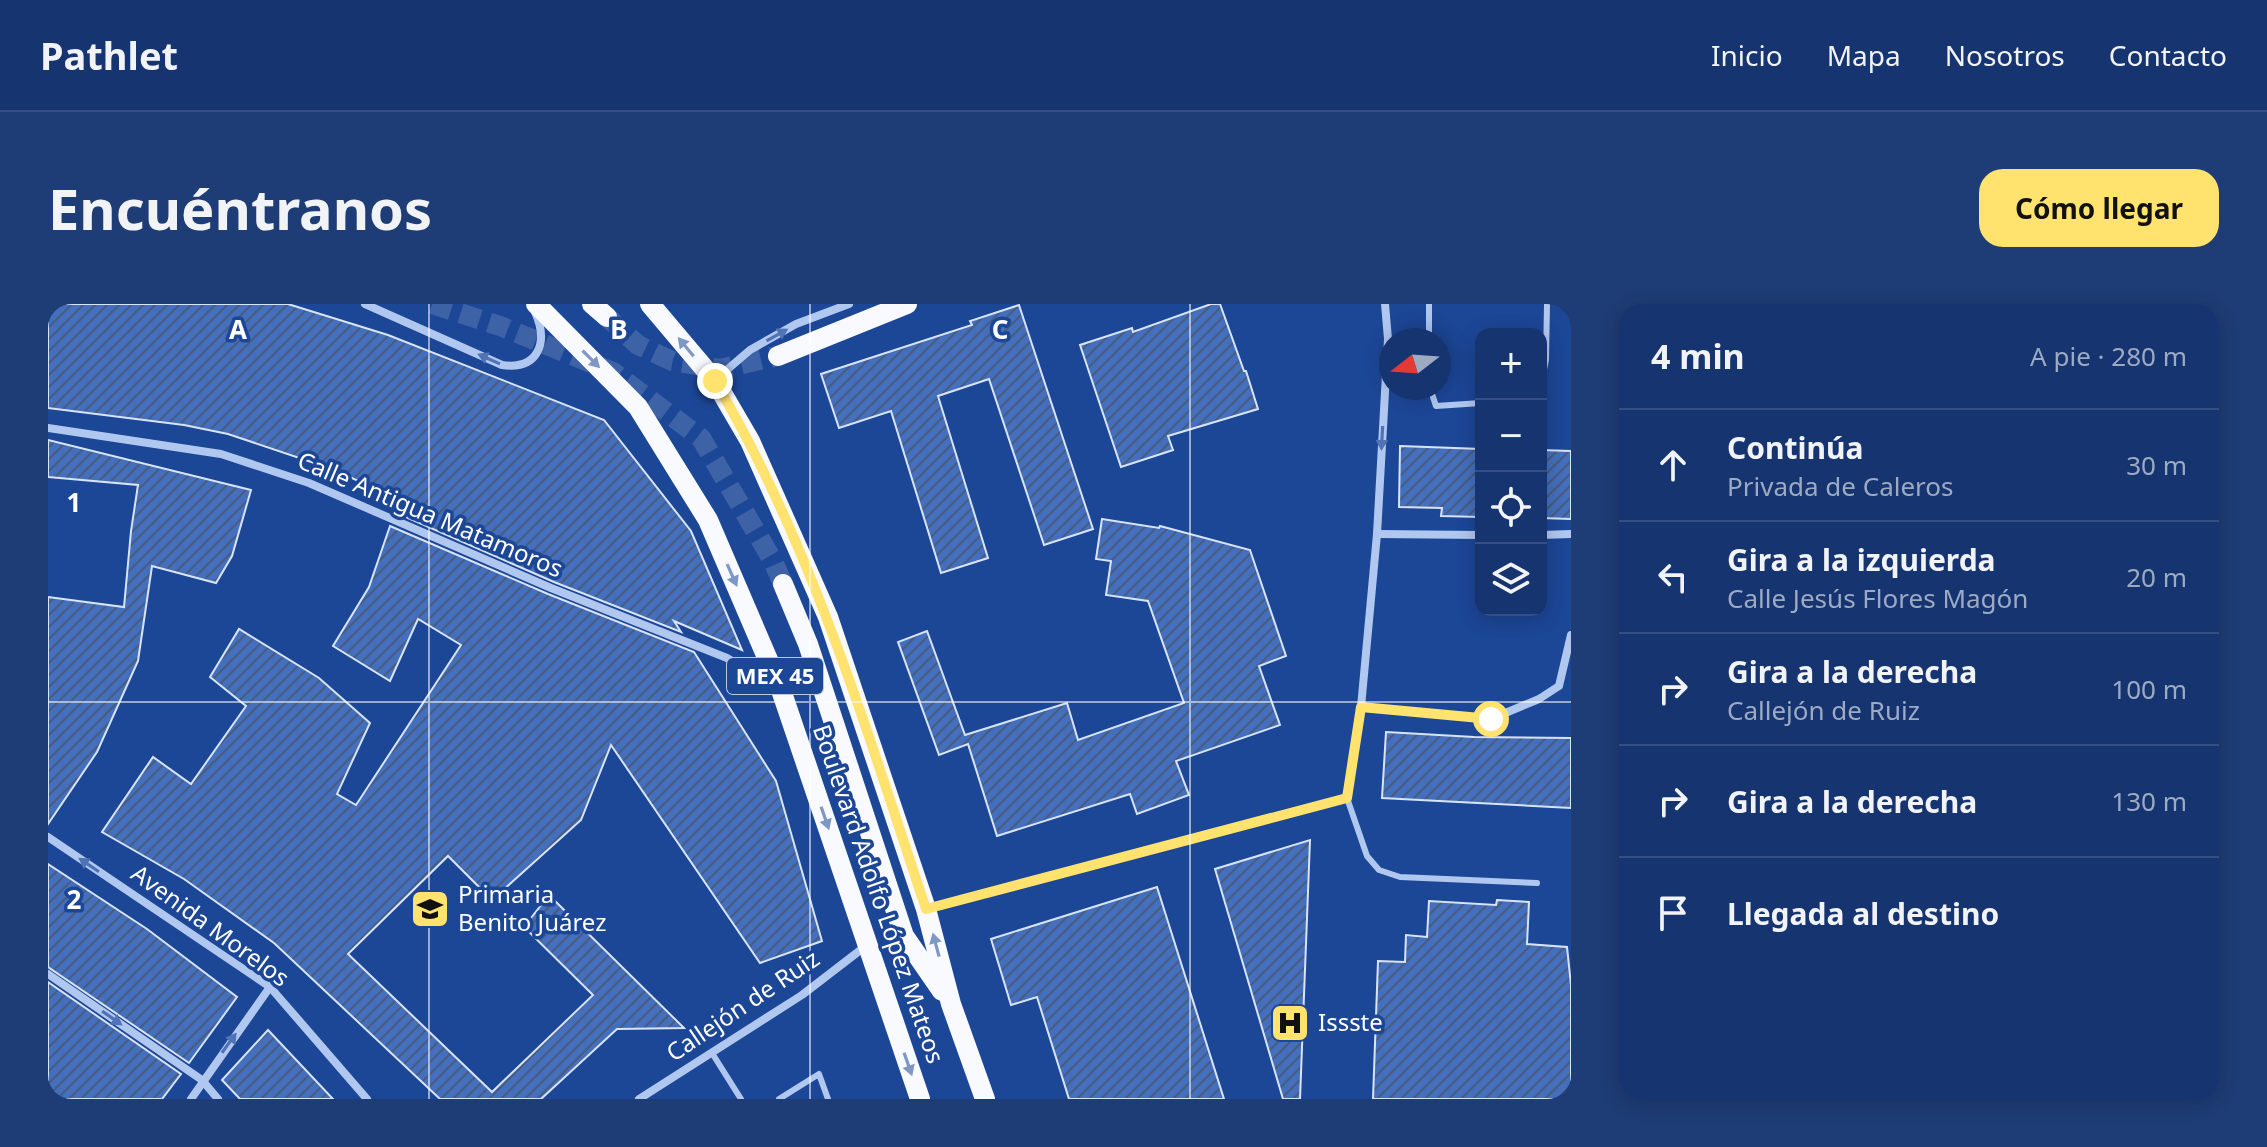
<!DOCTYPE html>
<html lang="es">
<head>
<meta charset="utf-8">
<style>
  :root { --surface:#153470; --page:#1e3c75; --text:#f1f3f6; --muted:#9daac3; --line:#344f83; --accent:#ffe36e }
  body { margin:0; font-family:"Noto Sans",sans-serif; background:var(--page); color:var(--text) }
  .controls { position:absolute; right:24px; top:24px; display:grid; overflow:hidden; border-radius:16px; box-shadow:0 4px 20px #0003 }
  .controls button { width:72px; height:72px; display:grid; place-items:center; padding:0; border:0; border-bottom:2px solid var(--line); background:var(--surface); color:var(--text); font:40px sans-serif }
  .compass { position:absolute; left:1331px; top:24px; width:72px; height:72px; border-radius:50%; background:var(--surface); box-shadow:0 4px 20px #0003; rotate:253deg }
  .stop { position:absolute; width:24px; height:24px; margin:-18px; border:6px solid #ffe36e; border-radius:50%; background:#fff }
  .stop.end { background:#ffe36e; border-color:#fff; box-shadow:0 2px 8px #0008 }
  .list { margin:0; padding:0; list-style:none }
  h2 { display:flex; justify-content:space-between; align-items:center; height:104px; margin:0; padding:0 32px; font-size:34px }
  h2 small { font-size:26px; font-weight:400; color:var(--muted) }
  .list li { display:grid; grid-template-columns:52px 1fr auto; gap:24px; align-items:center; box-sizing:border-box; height:112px; padding:0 32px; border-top:2px solid var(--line) }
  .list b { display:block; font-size:30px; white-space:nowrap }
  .list p { margin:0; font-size:26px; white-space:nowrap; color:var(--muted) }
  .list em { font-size:26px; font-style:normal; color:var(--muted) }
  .icon { flex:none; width:44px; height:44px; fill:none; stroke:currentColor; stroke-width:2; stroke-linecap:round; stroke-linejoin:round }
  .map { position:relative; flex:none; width:1523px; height:795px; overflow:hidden; border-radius:24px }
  header { display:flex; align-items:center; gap:48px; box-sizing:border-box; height:112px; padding:0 40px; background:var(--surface); border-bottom:2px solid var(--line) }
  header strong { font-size:38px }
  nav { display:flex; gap:44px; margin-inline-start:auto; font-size:28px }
  .intro { display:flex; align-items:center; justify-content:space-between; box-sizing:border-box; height:192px; padding:0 48px }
  h1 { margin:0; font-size:56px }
  .button { padding:20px 36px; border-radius:24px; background:var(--accent); color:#111; font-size:28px; font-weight:700 }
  main { display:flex; gap:48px; padding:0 48px }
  aside { flex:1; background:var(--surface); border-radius:24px; box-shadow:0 4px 20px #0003 }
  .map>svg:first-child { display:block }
</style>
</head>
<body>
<header>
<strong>Pathlet</strong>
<nav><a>Inicio</a><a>Mapa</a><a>Nosotros</a><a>Contacto</a></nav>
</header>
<div class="intro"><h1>Encuéntranos</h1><a class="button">Cómo llegar</a></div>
<main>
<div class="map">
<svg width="1523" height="795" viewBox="0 0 1523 795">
  <defs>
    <pattern id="building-hatch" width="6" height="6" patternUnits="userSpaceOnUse" patternTransform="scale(2)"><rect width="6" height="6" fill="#446fbd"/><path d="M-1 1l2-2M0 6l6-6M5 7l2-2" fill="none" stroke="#485c7f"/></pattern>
  </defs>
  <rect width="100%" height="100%" fill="#1c4696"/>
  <g fill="url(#building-hatch)" stroke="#d7e4fb" stroke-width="2">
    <path d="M0 0H240L340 31 556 116 643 227 694 346 626 317 633 328 506 278 353 211 357 199 287 166 180 130 136 121 0 104Z"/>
    <path d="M1163 0H1172L1196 67H1198L1210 105 1120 132 1125 146 1073 163 1032 41 1084 24 1085 28Z"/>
    <path d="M971 1 1045 225 996 241 941 75 890 92 940 254 893 269 843 107 791 124 773 70 924 21 922 17Z"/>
    <path d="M0 136 203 186 184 252 168 279 104 262 90 357 49 448 0 520V293L76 303 83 227 90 181 0 173Z"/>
    <path d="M1352 142 1433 145V213L1393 212 1394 204 1351 203Z"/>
    <path d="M1493 146 1523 147V215L1493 214Z"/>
    <path d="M1054 215 1111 224 1112 222 1202 246 1238 352 1211 362 1232 421 1128 457 1141 491 1089 510 1082 490 949 532 920 440 891 451 850 338 879 327 917 431 1019 399 1030 436 1136 399 1100 297 1058 291 1063 257 1048 255Z"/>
    <path d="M342 222 500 290 646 348 728 477 774 637 712 659 563 441 533 516 444 596 400 552 300 650 444 788 545 691 476 623 501 591 636 724 569 725 493 795H392L226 639 136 575 54 528 105 453 143 480 198 402 162 373 191 325 271 374 322 419 289 490 308 501 413 341 370 315 342 377 285 342 321 283Z"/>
    <path d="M1338 428 1426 433 1523 434V504L1334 494Z"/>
    <path d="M1262 536 1252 795H1235L1167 565Z"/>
    <path d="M0 560 99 625 189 693 141 759 0 663Z"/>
    <path d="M1109 583 1176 795H1021L989 693 963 701 943 635Z"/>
    <path d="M1449 596 1481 598 1479 640 1519 643 1523 681V795H1325L1330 657 1357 658 1358 631 1379 633 1381 597 1448 601Z"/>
    <path d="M0 678 133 770 114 795H0Z"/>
    <path d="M220 726 285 795H192L174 776Z"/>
  </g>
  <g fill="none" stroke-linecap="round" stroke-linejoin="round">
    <g stroke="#3e62a6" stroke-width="20" stroke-dasharray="20 10" stroke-linecap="butt">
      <path d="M384 0 452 22 565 68 653 134 725 257 735 280"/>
      <path d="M559 13 590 41 624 57 672 65 730 52"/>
    </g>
    <g stroke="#b0c7f0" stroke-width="6">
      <path d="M1354 36 1381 33"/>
      <path d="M1381 36V0"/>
      <path d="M1493 79 1498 56 1499 0"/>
      <path d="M1382 84 1388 102 1433 99"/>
      <path d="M1299 494 1319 552 1331 566 1352 573 1489 579"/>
      <path d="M664 749 693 795"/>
      <path d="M731 795 771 770 780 795"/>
    </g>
    <g stroke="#b0c7f0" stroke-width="8">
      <path d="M317 0 454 61C490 66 501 39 487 8"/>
      <path d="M667 76 702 46 748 20 801 0"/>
      <path d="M0 124 173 150 261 179 503 284 679 354 726 382"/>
      <path d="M1329 230 1433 231"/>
      <path d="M1493 231 1523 230"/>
      <path d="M1313 403 1443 415 1491 395 1511 382 1523 331"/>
      <path d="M0 533 222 683 319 795"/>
      <path d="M879 605 1299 494 1313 403 1329 230 1340 35 1337 0"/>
      <path d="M0 670 154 776 170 795"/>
      <path d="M143 795 222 683"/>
      <path d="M591 795 754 691 819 641"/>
    </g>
    <g stroke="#f8faff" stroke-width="20">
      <path d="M488 0 590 103 660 216 733 386 872 795"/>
      <path d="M544 0 559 13"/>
      <path d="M602 0 667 77 702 137 780 313 878 605 903 700 937 795"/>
      <path d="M730 52 859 0"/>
      <path d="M735 280 760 340 856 632 894 687"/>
    </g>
  </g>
  <defs><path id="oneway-solid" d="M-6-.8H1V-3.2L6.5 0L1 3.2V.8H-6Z" transform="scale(2)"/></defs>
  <g fill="#5073b6">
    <use href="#oneway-solid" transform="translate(729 31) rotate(-29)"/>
    <use href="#oneway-solid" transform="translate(441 55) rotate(-156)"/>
    <use href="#oneway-solid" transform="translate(1334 134) rotate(93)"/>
    <use href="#oneway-solid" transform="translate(41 561) rotate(-146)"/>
    <use href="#oneway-solid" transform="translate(64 714) rotate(35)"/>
    <use href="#oneway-solid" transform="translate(181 739) rotate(-54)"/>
  </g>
  <g fill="#7f97c5">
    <use href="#oneway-solid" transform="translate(638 43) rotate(-130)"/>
    <use href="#oneway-solid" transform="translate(543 55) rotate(45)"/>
    <use href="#oneway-solid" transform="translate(684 271) rotate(66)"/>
    <use href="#oneway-solid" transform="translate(777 514) rotate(71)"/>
    <use href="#oneway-solid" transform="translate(888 641) rotate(-105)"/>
    <use href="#oneway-solid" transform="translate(860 760) rotate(71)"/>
  </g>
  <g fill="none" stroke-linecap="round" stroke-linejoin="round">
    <path stroke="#ffe36e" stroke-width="10" d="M667 77C764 241 818 425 878 605L1299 494 1313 403 1443 415"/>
  </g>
  <path fill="none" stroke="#fff" stroke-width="2" stroke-opacity="0.55" d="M381 0V795M762 0V795M1142 0V795M0 398H1523"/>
  <defs>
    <symbol id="school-square" viewBox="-11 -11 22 22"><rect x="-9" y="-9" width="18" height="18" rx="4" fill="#ffe36e" stroke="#1c4696"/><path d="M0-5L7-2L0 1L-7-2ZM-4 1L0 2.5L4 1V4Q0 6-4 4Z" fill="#111"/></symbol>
    <symbol id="hospital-square" viewBox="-11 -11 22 22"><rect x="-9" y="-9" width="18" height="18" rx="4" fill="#ffe36e" stroke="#1c4696"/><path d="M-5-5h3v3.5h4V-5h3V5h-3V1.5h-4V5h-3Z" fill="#111"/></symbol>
  </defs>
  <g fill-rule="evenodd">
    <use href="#school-square" x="360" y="583" width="44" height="44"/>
    <use href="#hospital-square" x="1220" y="697" width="44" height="44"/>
  </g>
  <g text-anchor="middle" stroke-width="7" stroke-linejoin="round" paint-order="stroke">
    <rect fill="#1c4696" stroke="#bbc8e0" stroke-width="2" x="679" y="354" width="96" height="36" rx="6"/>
    <g font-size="22" font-weight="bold" fill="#fff">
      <text x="727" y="380">MEX 45</text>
    </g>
    <g font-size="24" fill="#fff" stroke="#1c4696">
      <text transform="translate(382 211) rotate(23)" y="8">Calle Antigua Matamoros</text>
      <text transform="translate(830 590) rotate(71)" y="8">Boulevard Adolfo López Mateos</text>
      <text transform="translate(162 622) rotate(36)" y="8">Avenida Morelos</text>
      <text transform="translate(695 702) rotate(-34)" y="8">Callejón de Ruiz</text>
    </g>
    <g font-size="24" fill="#fff" stroke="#1c4696" text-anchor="start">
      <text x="410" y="599">Primaria<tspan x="410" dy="28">Benito Juárez</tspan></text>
      <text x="1270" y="727">Issste</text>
    </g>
  </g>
  <g font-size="26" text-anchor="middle" font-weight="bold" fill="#fff" stroke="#1c4696" stroke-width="7" stroke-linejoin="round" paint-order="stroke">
    <text x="190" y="35">A</text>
    <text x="571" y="35">B</text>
    <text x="952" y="35">C</text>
    <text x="26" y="208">1</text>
    <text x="26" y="605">2</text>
  </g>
</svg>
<div class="controls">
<button>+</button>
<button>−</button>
<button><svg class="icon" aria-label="locate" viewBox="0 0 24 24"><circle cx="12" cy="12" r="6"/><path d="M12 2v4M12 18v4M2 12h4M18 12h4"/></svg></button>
<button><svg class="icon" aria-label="layers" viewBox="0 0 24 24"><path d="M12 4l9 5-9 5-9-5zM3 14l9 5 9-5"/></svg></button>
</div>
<svg class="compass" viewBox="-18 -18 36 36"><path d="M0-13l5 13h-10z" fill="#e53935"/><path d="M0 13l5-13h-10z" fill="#9daac3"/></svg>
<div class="stop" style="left:1443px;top:415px"></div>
<div class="stop end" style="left:667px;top:77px"></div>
</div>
<aside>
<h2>4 min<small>A pie · 280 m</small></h2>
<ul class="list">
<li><svg class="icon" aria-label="ahead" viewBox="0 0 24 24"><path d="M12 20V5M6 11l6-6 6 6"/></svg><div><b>Continúa</b><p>Privada de Caleros</p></div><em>30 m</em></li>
<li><svg class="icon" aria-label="left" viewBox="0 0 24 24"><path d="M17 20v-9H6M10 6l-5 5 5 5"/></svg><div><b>Gira a la izquierda</b><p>Calle Jesús Flores Magón</p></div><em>20 m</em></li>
<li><svg class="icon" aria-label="right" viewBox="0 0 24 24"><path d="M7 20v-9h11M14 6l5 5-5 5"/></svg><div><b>Gira a la derecha</b><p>Callejón de Ruiz</p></div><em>100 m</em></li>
<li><svg class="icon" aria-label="right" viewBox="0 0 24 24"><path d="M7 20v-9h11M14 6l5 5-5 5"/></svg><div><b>Gira a la derecha</b></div><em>130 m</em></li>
<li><svg class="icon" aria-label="arrive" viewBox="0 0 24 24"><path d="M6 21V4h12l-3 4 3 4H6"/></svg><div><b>Llegada al destino</b></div></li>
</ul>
</aside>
</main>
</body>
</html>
